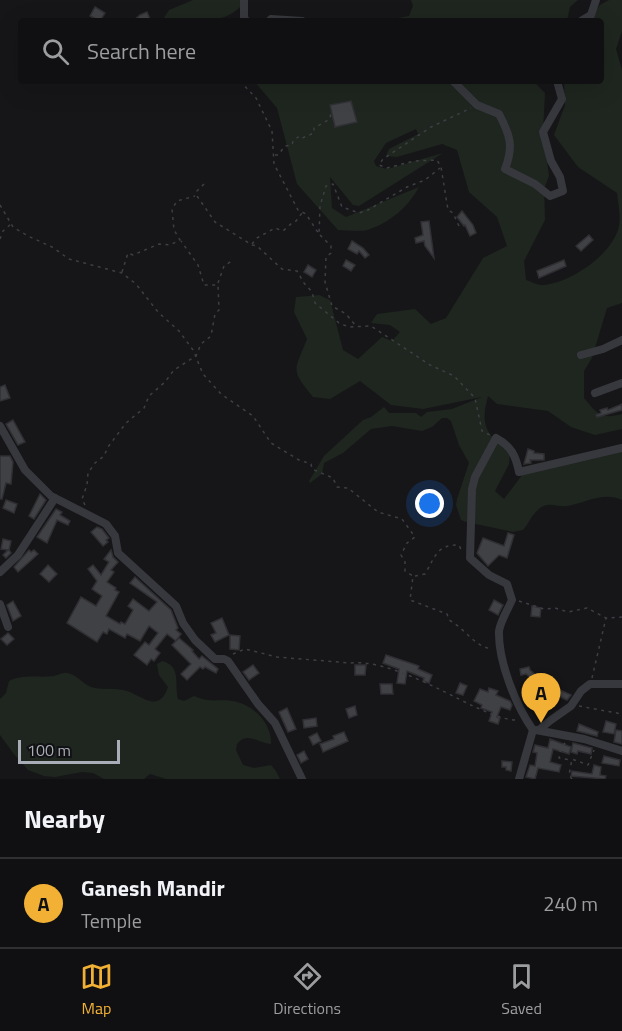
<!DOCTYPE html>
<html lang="en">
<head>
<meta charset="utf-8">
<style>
  :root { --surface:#101012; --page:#19191b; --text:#f1f3f6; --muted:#9c9d9f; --line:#303032; --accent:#f2b134 }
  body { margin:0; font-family:"Titillium Web",sans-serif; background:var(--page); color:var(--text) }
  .scale { position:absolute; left:18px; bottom:15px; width:102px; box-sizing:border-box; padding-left:6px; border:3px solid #a8adb8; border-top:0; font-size:16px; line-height:21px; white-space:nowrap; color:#a8adb8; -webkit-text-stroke:4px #111113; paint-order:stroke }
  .you { position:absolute; left:430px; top:504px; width:21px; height:21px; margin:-15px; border:4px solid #fff; border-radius:50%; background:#1a73e8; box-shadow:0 0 0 9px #1a73e833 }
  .badge { display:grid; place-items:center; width:39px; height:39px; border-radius:50%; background:var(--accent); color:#111; font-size:20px; font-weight:700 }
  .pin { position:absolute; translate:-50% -50px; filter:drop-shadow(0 2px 3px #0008) }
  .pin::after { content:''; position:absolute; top:32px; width:21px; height:18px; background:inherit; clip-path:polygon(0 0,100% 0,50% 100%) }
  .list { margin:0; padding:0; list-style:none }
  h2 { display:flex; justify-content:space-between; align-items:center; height:78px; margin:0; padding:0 24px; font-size:26px }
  h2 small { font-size:20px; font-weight:400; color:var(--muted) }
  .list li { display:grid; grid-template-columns:39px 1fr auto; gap:18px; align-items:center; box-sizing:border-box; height:90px; padding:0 24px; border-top:2px solid var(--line) }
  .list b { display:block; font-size:22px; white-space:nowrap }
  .list p { margin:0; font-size:20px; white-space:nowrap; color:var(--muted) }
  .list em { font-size:20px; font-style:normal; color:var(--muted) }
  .icon { flex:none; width:33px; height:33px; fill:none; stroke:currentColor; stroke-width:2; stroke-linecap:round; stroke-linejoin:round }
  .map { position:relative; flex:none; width:622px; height:779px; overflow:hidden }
  .search { position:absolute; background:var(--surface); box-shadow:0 6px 24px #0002; left:18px; right:18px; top:18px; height:66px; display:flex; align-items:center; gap:15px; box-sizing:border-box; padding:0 21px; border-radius:6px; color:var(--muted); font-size:22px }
  .sheet { height:168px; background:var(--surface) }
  nav { display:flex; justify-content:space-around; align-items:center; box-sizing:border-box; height:84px; border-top:2px solid var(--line); background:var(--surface); font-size:16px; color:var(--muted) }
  nav a { display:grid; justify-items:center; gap:3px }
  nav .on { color:var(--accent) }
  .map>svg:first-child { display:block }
</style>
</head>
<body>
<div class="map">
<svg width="622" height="779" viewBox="0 0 622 779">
  <rect width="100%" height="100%" fill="#161618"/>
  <g fill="#1e261f">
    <path d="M193 0H246C227 27 195 21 165 21L164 18 169 10Z"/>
    <path d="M411 0H578L570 7 567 21H380L409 16 413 6Z"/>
    <path d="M609 0H622V31L616 49 622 70V303L607 308 592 358 584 371V398C597 413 600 420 622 414V429L595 435 571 427 548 411 497 404 488 396C480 426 486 434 510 452L509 464 495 491 504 499 522 475 545 463 622 444V500C604 491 585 503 567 506 557 508 550 501 540 508 532 514 529 523 523 530L513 532 466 522 461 520 456 505 457 499 469 463 459 445 451 421 447 418H442L432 427 422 431 392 426 371 429 343 453 324 463 322 474 310 483 309 481 324 456 363 420 371 417 384 407 389 413H416L421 417 427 412 452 409 482 397 423 409 391 405 360 381 330 399 313 397C290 369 294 372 307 339L294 312 296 297 319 295 330 300 343 350 358 359 382 337 392 341 400 332 390 325 371 323 377 314 415 309 431 324 446 318 483 258 507 246 497 217 469 192 457 150 442 144 397 157 386 156 389 149 418 134 416 129 386 143 374 161 376 166 387 169 443 153 359 206 353 205 330 177 332 208 346 217 419 187C408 207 390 223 367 230 359 232 347 230 338 230L297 184 277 108 254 81H533L545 93 543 131 549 176 544 189 545 220 524 261 526 280C532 282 539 286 544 285 572 282 613 254 619 226 621 216 618 203 617 193L578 167 554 135 565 105 564 81H601V21H587L600 5Z"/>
    <path d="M162 661C182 666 174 684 178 699L184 701 194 696C209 703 217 699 232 701 253 704 272 723 271 744 258 743 247 731 237 744L236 750 243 765 254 768 271 765 276 771 280 779H166L150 774 144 779H104L93 773 82 772 55 777 44 776 28 770 13 753 0 735V699L6 693 9 681C24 674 38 678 54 676 59 675 63 672 67 673 76 674 83 684 91 687 101 690 113 688 123 690 140 693 158 716 168 687L159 675 157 664Z"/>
  </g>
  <g fill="#404145" stroke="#303034" stroke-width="1.5">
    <path d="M95 7 105 13 100 21 90 16Z"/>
    <path d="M147 12 150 19 133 21 140 15Z"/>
    <path d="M351 101 357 122 335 127 330 105Z"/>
    <path d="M462 211 473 225 476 233 470 236 465 225 464 226 457 217Z"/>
    <path d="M429 221 434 258 425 246 424 241 416 243 415 238 423 235 421 222Z"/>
    <path d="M589 235 593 240 581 251 576 246Z"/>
    <path d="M352 241 363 248 369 255 365 258 359 251 357 254 348 249Z"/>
    <path d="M346 260 355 265 351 271 343 266Z"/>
    <path d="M564 260 566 266 539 278 537 271Z"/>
    <path d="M308 265 316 270 312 277 304 272Z"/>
    <path d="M5 385 10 398 0 401V387Z"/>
    <path d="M622 404V410L597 417 596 415 601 413 600 410 607 408 608 410Z"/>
    <path d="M13 420 25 442 18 445 6 424Z"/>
    <path d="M528 449 534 451V453L544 454V460H530L531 463 524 464Z"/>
    <path d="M0 456H10L13 462 11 484 6 483 2 499H0Z"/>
    <path d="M40 494 46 500 34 519 29 516Z"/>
    <path d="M6 500 17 504 14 513 3 508Z"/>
    <path d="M56 509 62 512 60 515 70 521 68 525 57 520 47 543 37 537Z"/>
    <path d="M97 527 102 529 109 538 106 540 108 542 103 546 91 532Z"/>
    <path d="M508 533 514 535 507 558 499 555 488 566 477 553 483 538 504 546Z"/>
    <path d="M3 539 11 541 9 550 11 553 6 558 3 555 8 550 1 549Z"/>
    <path d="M29 550 31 552 34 550 38 554 18 572 14 567Z"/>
    <path d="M111 550 113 557 118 562 111 570 114 572 107 582 116 588 115 590 119 592 106 616 120 624 121 622 125 624 133 610 128 606 133 599 149 611 157 602 130 583 135 577 171 610 178 628 176 630 181 634 176 641 167 634 155 649 160 653 154 661 151 659 147 665 134 655 145 642 149 645 158 633 149 626 140 641 127 634 125 638 109 629 107 634 103 632 97 642 67 623 81 597 96 606 102 596 92 589 97 581 88 569 93 565 101 575 109 562 104 559Z"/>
    <path d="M48 565 57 574 49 582 40 574Z"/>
    <path d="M494 600 503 605 498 615 489 610Z"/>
    <path d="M13 601 21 616 13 621 7 605Z"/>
    <path d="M532 606 541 608 540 617 531 616Z"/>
    <path d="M222 618 229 635 215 642 211 635 216 633 211 623Z"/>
    <path d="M8 633 14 639 7 645 1 639Z"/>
    <path d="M230 635 240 636 239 650 230 649Z"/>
    <path d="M179 638 193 650 192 651 199 659 202 656 218 669 216 673 205 667 203 669 200 667 187 680 181 674 191 664 172 645Z"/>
    <path d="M386 655 419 666 418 669 432 675 429 683 423 681 424 678 407 671 405 684 397 683 399 669 383 663Z"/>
    <path d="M253 665 259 673 249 680 243 672Z"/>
    <path d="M355 665H366L365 675H355Z"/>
    <path d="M529 667 530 670 545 683 571 695 567 700 545 690 547 692 544 698 536 693 540 686 526 674 521 675 520 669Z"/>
    <path d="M460 683 467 686 463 695 456 693Z"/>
    <path d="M380 684H392L393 694H381Z"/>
    <path d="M489 688 498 691 496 695 510 701 512 705 510 710 501 707 497 717 500 718 498 724 489 721 492 712 481 708 482 705 474 701 480 689 488 692Z"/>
    <path d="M355 706 357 715 349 718 346 709Z"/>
    <path d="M287 708 296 729 288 732 279 712Z"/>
    <path d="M316 718 317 726 304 728 303 720Z"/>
    <path d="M606 721 616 724 614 734 603 732Z"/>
    <path d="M579 724 598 732 597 736 577 731Z"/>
    <path d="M616 730 622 731V744L614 742Z"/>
    <path d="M344 732 348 741 323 752 320 744 334 739 333 736Z"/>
    <path d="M317 733 321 741 313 745 309 737Z"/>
    <path d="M550 739 571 747 569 754 553 749 550 762 561 765 559 772 538 768 535 779 526 777 530 765 535 766 537 753 533 752 535 745 548 748Z"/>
    <path d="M573 743 592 748 591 754 578 751 577 754 571 752Z"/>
    <path d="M304 751 308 759 301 763 297 755Z"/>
    <path d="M604 756 620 760 619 766 602 763Z"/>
    <path d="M502 761 512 762 511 771 506 770V767H502Z"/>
    <path d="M594 765 601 767 600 775 606 776 605 779 571 776 572 771 592 774Z"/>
  </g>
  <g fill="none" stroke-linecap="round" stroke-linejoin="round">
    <g stroke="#3d3f44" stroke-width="1.5" stroke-dasharray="3 4.5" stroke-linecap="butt">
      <path d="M240 81 256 98 272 131 274 164 298 210 306 214 319 234 320 206 326 186 333 184 342 207 359 213 368 210 407 187 425 180 440 168"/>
      <path d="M329 81 332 87"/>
      <path d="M275 155H278L285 146 292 145 293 141 298 137 300 139 314 133V128L330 119 331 112"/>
      <path d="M204 184 197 191V196L215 222 252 245 257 246 282 269 297 271 304 283 312 292 315 303 339 323 349 327 371 326 430 365 454 376 475 398 482 431 490 435"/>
      <path d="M0 205 13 227 28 236 52 247 69 259 122 273 136 284 158 312 179 331 193 350 203 374 221 394 253 416 271 443 299 460 311 464 312 469 333 478 337 487 348 488 378 512 402 519 415 537 407 543 401 555 405 562V571L413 576 410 600 447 614 449 620C466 629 473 646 492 649"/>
      <path d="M459 226 453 213 448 210 441 167 437 160 414 161 387 168 379 165 383 159 431 127 471 108"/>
      <path d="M320 235 331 246V253L326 257 325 282 332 306 346 314 356 326"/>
      <path d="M0 239 3 231 11 224"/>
      <path d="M252 244 257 238 275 228 283 231 292 223 296 221 302 213"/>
      <path d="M122 272 128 253 133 255 159 244 170 245 180 240 174 230 172 209 177 201 195 196"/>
      <path d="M218 283 224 266 233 260"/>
      <path d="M85 505 82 499 87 485 88 473 95 463 104 456 108 447 126 423 144 408 149 396 165 382 174 370 196 356 201 344 211 336 215 314 219 310 218 285H204L198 265 181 241"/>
      <path d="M415 576 425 574C435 557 437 544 459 545L462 552"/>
      <path d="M519 601 544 609 555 608 568 612 587 608 606 618 622 617"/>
      <path d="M233 654 245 649 277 657 350 663C386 659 440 690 473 706 487 712 502 720 517 720"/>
      <path d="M592 678 606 618"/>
      <path d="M579 706 622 714"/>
      <path d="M565 743 561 748 559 758 571 760"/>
      <path d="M572 779 569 775 572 759 588 765 594 750"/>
    </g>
    <g stroke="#37383d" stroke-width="8">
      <path d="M244 0V17L246 21"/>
      <path d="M269 21 271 19 302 21"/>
      <path d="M581 21 591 15 596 0"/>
      <path d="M453 81 477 105 499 114C510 135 514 146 505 169L535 184 550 196 563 191 560 177 551 161 543 132 562 99 557 81"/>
      <path d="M581 355 603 349 622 340"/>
      <path d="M595 393 622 383"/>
      <path d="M0 426 25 470 51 496 106 524 115 536 118 553 176 606 183 623 195 640 215 659H224L228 661 258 704 275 723 302 779"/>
      <path d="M0 572 18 555 55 498"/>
      <path d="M0 604 8 627"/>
      <path d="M540 729 551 720 571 706 581 691 590 684H622"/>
      <path d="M533 730C516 706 498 661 499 631 500 622 508 609 512 600L507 584 489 575 470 558 472 489 475 477 496 438C511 446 516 456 519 472L622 448"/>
      <path d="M536 730 584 739 622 751"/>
      <path d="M519 779 533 730"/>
    </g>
  </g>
</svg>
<div class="scale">100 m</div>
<div class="you"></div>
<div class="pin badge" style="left:541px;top:723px">A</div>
<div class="search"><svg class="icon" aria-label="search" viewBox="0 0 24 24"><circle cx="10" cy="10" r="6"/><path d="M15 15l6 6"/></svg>Search here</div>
</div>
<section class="sheet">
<h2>Nearby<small></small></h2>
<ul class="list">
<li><span class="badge">A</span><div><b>Ganesh Mandir</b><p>Temple</p></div><em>240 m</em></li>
</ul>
</section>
<nav>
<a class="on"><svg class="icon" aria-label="map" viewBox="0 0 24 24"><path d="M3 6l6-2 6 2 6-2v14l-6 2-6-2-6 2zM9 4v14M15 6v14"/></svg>Map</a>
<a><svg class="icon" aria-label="directions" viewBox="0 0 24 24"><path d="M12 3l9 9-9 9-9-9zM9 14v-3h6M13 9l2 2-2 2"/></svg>Directions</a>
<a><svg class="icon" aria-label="saved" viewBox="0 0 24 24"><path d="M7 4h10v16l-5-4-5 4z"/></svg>Saved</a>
</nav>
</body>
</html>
